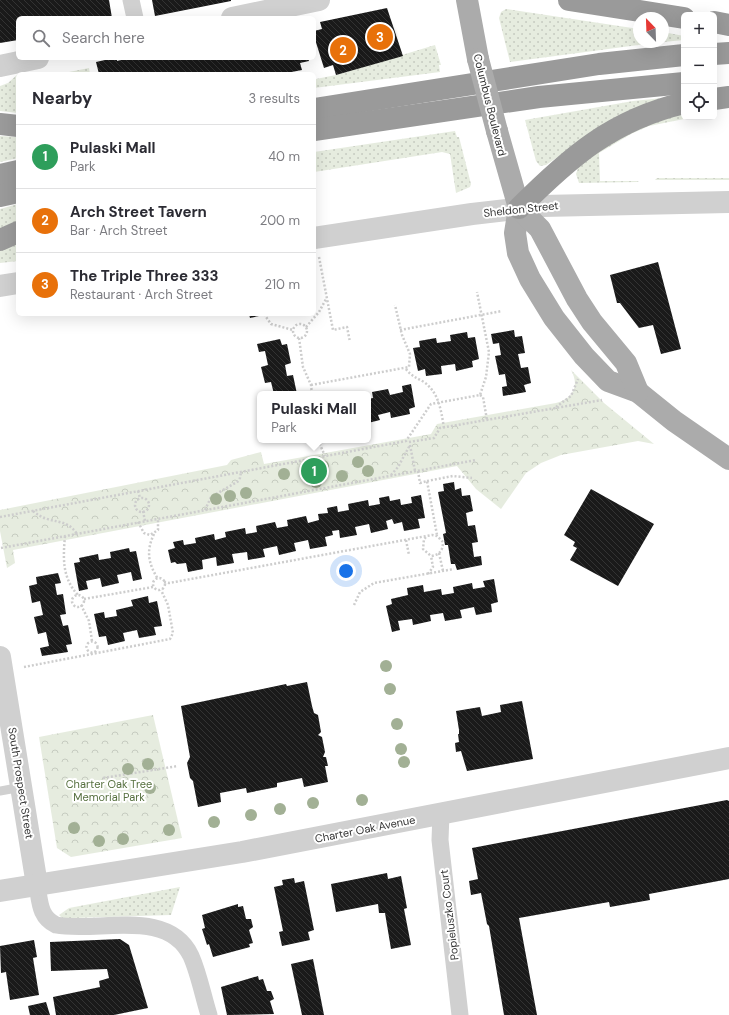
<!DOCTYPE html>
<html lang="en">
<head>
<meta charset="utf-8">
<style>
  :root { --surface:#fff; --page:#f7f7f7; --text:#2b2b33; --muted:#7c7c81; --line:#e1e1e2; --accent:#e63946 }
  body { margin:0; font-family:"DM Sans",sans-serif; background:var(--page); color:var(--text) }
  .controls { position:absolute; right:12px; top:12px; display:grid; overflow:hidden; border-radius:6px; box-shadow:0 4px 16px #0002 }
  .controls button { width:36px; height:36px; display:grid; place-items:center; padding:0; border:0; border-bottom:1px solid var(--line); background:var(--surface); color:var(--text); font:20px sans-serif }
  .compass { position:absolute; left:633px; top:12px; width:36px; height:36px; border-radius:50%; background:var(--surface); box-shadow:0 4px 16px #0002; rotate:337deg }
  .you { position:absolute; left:346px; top:571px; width:14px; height:14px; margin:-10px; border:3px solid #fff; border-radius:50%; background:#1a73e8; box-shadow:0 0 0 6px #1a73e833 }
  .badge { display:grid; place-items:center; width:26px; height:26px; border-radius:50%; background:var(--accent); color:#fff; font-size:13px; font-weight:700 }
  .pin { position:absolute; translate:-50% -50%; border:2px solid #fff; box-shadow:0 1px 4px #0006 }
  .popup { position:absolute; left:257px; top:391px; width:114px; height:52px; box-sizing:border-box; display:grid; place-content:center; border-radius:6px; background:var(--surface); filter:drop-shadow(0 1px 3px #0005); font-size:13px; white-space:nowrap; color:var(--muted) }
  .popup b { font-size:15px; color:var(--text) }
  .popup::after { content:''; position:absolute; left:50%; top:100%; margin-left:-8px; border:8px solid transparent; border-top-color:var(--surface) }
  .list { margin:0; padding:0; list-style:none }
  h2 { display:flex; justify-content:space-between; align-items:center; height:52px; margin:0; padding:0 16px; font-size:17px }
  h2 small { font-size:13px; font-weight:400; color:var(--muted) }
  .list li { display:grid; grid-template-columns:26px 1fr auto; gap:12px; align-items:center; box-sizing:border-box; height:64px; padding:0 16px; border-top:1px solid var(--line) }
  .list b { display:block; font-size:15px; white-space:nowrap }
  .list p { margin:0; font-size:13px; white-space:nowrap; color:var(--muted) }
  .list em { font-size:13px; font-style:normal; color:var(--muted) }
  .icon { flex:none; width:22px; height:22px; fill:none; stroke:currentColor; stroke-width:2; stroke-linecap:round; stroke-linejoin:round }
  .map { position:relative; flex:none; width:729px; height:1015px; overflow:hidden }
  .search { position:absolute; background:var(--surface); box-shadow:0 4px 16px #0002; left:16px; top:16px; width:300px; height:44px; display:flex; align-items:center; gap:10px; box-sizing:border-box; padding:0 14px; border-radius:6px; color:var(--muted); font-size:15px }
  .panel { position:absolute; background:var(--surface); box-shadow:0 4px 16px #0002; left:16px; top:72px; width:300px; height:244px; border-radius:6px }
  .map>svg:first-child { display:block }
</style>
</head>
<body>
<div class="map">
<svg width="729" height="1015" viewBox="0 0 729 1015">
  <defs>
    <pattern id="grass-dots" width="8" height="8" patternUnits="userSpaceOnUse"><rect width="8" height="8" fill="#e6ecdf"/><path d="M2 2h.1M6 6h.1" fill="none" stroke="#c6cbc0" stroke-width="1.8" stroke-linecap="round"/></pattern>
    <pattern id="park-crowns" width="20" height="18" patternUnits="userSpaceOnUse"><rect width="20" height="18" fill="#e6ecdf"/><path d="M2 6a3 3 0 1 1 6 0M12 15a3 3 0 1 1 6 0" fill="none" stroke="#c6cbc0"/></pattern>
    <pattern id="building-back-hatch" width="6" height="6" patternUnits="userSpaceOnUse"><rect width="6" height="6" fill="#1a1a1a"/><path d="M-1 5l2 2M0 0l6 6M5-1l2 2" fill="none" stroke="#333"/></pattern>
  </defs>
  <rect width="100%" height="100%" fill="#fff"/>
  <g fill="url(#grass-dots)">
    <path d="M506 9 639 29V42H661L510 62 499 18 501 12Z"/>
    <path d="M663 32 684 36V40L663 42Z"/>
    <path d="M435 45 441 65H439L440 72 314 88V80L316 79 336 75Z"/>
    <path d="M89 68 90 74H64V73Z"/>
    <path d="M18 74V113L0 111V86L8 83Z"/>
    <path d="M673 97 594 132 546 165 540 166 536 161 525 120 633 101Z"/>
    <path d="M684 111V117H694L649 126 631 134 599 153 600 181H639L637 182 579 183 576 174 579 165 623 135Z"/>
    <path d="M455 131 457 137H459L471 184 470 187 456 193 450 154 442 152 314 172V152Z"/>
    <path d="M0 136 18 137V158L0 162Z"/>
    <path d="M657 178H729V180H655Z"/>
    <path d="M18 204V224L0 232V209Z"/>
    <path d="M18 242V261L0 263V251Z"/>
    <path d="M180 887 171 915 73 918H62L59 915 69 908Z"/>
  </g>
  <g fill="url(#park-crowns)">
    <path d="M571 370 604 403 654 444 638 441 561 455 541 463 526 473 501 509 476 489 457 466 13 550 15 563 7 568 0 531V510L227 465 231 460 261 452 264 464 431 434 437 424 556 403C573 399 580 386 571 370Z"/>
    <path d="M153 715 182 838 71 857 57 848 39 737Z"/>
  </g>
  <g fill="url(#building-back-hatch)">
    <path d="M0 0H109L112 18H18V40L0 43Z"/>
    <path d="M152 0H231V1L155 16Z"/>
    <path d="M387 8 403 56 336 75 333 65 324 68 314 36V31L322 29 320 22Z"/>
    <path d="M114 58H117V61L121 60V58H128L129 60 133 58H308L309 61 300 63 302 70 281 74H99L96 62Z"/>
    <path d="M658 262 681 349 661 354 653 325 639 328 620 303H617L610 275Z"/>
    <path d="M249 314H259V316L250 318Z"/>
    <path d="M514 330 515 337 522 336 525 353 518 354 521 368 528 367 531 383 524 385 526 392 503 396 502 387 507 386 505 374 499 375 495 356 501 355 499 343 493 344 491 334Z"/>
    <path d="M467 332 468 338 475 337 479 359 472 361 473 367 456 371 455 364 441 366 442 374 426 376 425 369 418 371 413 348 420 347 419 341 436 338 437 343 451 341 450 335Z"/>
    <path d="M280 339 282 345 287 344 291 363 285 365 287 376 293 375 297 394H274L271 382 265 383 261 367 268 365 265 351 259 352 257 344Z"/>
    <path d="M411 384 415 407 409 409 410 414 391 418 390 412 378 415 380 420 368 423V399L373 398 372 392 388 389 390 395 403 392 402 386Z"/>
    <path d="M454 482 455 490 461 488 462 496 470 495 473 511 466 513 468 526 475 525 478 542 472 543 474 557 481 556 482 565 457 570 455 564H451L448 545H445L443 534 446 533 438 492 444 491 443 484Z"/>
    <path d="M591 489 654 524 618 586 570 560 577 548 573 546 575 542 564 535Z"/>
    <path d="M421 495 425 518 418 519 420 528 404 531 402 522 394 524 392 519 386 521 388 529 371 533 369 524 355 527 357 535 340 538 339 530 332 531 333 535 325 537 327 546 310 549 308 540 294 543 296 551 279 555 277 546 263 549 265 557 248 560 247 552 232 554 234 563 217 566 216 557 202 560 203 569 188 572 186 563 177 564 175 562 171 563 168 550 175 548 173 542 183 540 184 545 196 543 195 538 214 534 215 540 226 537 225 532 245 528 246 534 257 532 256 526 275 522 277 528 288 526 287 520 306 516 308 523 319 520 318 514 328 513 327 508 337 506 338 512 349 510 348 504 368 500 369 506 380 504 379 498 389 496 390 501 400 499 401 505 412 503 411 497Z"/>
    <path d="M129 548 130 552 136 551 142 579 133 581 131 572 117 575 119 583 102 587 100 578 86 581 88 589 79 591 74 563 80 562 79 558 98 554 99 560 111 558 110 552Z"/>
    <path d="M58 573 61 583 55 584 57 595 63 594 66 614 60 615 63 626 68 625 72 644 66 645 68 652 42 656 40 648 49 646 46 632 38 634 34 617 43 615 40 601 32 603 29 586 37 584 36 577Z"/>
    <path d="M494 579 498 602 491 604 492 612 476 615 474 607 460 610 462 618 445 621 443 613 430 615 431 621 413 625 412 619 398 621 400 630 392 632 386 606 392 604 391 599 408 595 407 588 423 585 424 592 441 589 442 595 454 593 453 587 472 583 473 589 485 587 483 581Z"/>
    <path d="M148 596 149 603 157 601 162 626 154 627 156 635 139 638 137 630 123 633 125 641 108 645 106 636 99 637 94 614 104 612 105 618 117 616 116 610 133 606 131 600Z"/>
    <path d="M307 682 312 706 314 713 318 715 321 732 318 735 322 737 325 752 323 757H326L328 766H325L328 782 304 787 302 778 277 783V787L247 793 246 788 220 793 221 802 198 807 193 781 190 778 187 763 190 757 181 706 286 684 287 686Z"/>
    <path d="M522 701 533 759 467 771 461 751 456 752 455 743 459 742 458 734H459V730L456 711 480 707 482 716 501 712 500 705Z"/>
    <path d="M727 800 729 801V879L649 894 650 900 610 907 609 902 519 918 537 1015H504L489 926 487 924 481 893 471 895 469 881 478 879 472 848Z"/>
    <path d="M387 873 388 879 401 876 407 908 404 909 411 945 391 949 385 913H379L378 904 336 912 331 884Z"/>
    <path d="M294 878 295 883 304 881 314 930 308 932 310 940 282 946 279 932 283 931 274 887 283 885 282 880Z"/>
    <path d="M238 904V907L243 906 246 919H251L253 927 249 930 253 943 249 944 250 947 213 957 209 944 207 945 202 929 205 928 202 915Z"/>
    <path d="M120 939 129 945 148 1008 114 1015H56L53 997 100 987 99 981 109 978 107 969 51 971 50 942Z"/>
    <path d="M34 940 37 957 33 958 39 995 10 1000 6 972 1 973 0 946Z"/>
    <path d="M313 959 324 1015H302L291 964Z"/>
    <path d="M258 976 259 980 263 979 267 991H271L274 999 270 1001 274 1014 227 1015 221 987Z"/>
    <path d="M46 1002 50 1015H30L28 1006Z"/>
  </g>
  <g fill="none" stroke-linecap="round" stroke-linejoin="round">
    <g stroke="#cdcdcd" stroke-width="2.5" stroke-dasharray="2 2" stroke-linecap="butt">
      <path d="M319 257 333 330 347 327 350 342"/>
      <path d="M264 314 271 324 293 330"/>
      <circle cx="300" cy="331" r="7"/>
      <path d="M306 327 319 312 326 299"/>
      <path d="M400 330 502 311"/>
      <path d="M299 338 303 367 311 385 312 394"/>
      <path d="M406 369C411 376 417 378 424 382 439 393 441 410 444 428"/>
      <path d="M311 385 409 367 410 354 402 335 395 305"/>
      <path d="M480 395 483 397 487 420"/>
      <path d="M556 407 571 396 578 379"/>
      <path d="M318 440 325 456"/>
      <path d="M409 442 434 438 440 428 602 400"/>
      <path d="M410 445 415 471"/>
      <path d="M418 471 420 483 427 481 437 535"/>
      <path d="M391 475 398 467 410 445"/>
      <path d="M427 481 453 476 472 478"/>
      <path d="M138 491 140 498"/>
      <circle cx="142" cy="505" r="7"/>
      <path d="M205 510 211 497 237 482 240 478 241 472"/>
      <path d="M33 511C50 526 65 516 77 534"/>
      <path d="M143 511 145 521"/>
      <path d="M0 517 406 441 431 404 480 395 486 377 489 352 477 292"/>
      <path d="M138 522 144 533 150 535 158 530V519"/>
      <path d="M154 534C146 551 148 563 158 579"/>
      <path d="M65 536C63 558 62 578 78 595"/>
      <path d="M406 540 409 555"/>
      <path d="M1 548 476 460"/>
      <path d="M439 553 443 571"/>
      <path d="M428 574 433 567 431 556"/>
      <circle cx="159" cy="584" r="6"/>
      <path d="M164 582 169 583 432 535 437 536 443 542C443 551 439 555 431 556L423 549 424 539 427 536"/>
      <circle cx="78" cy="601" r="6"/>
      <path d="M84 599 153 587"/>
      <path d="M81 605 89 621 92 641"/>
      <path d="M354 605 360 592 374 583 454 569"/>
      <circle cx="92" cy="647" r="5.5"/>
      <path d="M24 667 170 639 173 633 168 605 161 590"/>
      <path d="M103 778 178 766"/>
    </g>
    <path stroke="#d0d0d0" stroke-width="9" d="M0 791 22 787"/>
    <g stroke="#d0d0d0" stroke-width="17">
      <path d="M131 0 135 18"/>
      <path d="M441 814 440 840 460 1015"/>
      <path d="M37 885C40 901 39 917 56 925 98 933 168 907 191 956 199 974 203 996 209 1015"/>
    </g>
    <g stroke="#d0d0d0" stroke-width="22">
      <path d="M232 18 319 0"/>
      <path d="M0 66 38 58"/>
      <path d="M314 238 472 214 542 206 729 202"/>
      <path d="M0 286 18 283"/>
      <path d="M0 657 37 885"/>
      <path d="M0 891 242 852 729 758"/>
    </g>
    <g stroke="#ababab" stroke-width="22">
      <path d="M467 0 478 59"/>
      <path d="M497 131 519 208 515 233 518 253 530 279 554 318 584 356 608 381 638 392 674 421 729 459"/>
      <path d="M519 208 540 229 577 299 592 322 626 363 638 392"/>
    </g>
    <g stroke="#9a9a9a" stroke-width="22">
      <path d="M569 0 684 18"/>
      <path d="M714 22 729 25"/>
      <path d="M714 54 729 53"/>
      <path d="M714 99 729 97"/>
      <path d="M314 109 599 64 684 55"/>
      <path d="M0 124 18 126"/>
      <path d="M314 130 539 97 684 83"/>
      <path d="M0 175 18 171"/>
      <path d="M0 196 18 192"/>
      <path d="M519 208C570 157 612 120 684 103"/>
      <path d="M0 240 18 232"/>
    </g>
    <path stroke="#ababab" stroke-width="22" d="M478 59 497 131"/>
  </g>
  <g fill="#a2b095">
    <circle cx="358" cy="462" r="6"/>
    <circle cx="323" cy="466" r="6"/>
    <circle cx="368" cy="471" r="6"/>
    <circle cx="284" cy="474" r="6"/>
    <circle cx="342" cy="476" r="6"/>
    <circle cx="316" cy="482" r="6"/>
    <circle cx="246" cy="493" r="6"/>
    <circle cx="230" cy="496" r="6"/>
    <circle cx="216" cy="499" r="6"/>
    <circle cx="386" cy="666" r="6"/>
    <circle cx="390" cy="689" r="6"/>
    <circle cx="397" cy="724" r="6"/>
    <circle cx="401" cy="749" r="6"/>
    <circle cx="404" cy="762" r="6"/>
    <circle cx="148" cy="764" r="6"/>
    <circle cx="128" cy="769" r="6"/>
    <circle cx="150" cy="788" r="6"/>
    <circle cx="362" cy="800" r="6"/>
    <circle cx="313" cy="803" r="6"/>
    <circle cx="280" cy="809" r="6"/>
    <circle cx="251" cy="815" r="6"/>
    <circle cx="214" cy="822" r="6"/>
    <circle cx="74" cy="828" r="6"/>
    <circle cx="169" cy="830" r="6"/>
    <circle cx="123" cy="839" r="6"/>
    <circle cx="99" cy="841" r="6"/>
  </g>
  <g text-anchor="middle" stroke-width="4" stroke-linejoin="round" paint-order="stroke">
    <g font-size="11" fill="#333" stroke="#fff">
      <text transform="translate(490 105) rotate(76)" y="4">Columbus Boulevard</text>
      <text transform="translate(521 209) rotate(-6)" y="4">Sheldon Street</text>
      <text transform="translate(21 783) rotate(81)" y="4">South Prospect Street</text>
      <text transform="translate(365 829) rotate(-11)" y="4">Charter Oak Avenue</text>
      <text transform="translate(449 915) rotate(-97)" y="4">Popieluszko Court</text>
    </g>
    <g font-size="11" fill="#56703f" stroke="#fff">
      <text x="109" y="788">Charter Oak Tree<tspan x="109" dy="13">Memorial Park</tspan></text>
    </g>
  </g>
</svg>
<div class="controls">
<button>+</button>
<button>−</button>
<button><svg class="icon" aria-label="locate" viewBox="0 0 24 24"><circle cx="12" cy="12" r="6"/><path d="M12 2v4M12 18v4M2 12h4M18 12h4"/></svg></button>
</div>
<svg class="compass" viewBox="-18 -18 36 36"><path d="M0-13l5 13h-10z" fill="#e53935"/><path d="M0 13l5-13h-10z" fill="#7c7c81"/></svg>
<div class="you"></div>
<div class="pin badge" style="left:314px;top:471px;background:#2e9e5b">1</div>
<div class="popup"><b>Pulaski Mall</b>Park</div>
<div class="pin badge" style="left:343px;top:50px;background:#e8710a">2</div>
<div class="pin badge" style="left:380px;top:37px;background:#e8710a">3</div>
<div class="search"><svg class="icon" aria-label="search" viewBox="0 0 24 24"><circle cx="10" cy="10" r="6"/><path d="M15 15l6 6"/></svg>Search here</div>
<section class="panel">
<h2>Nearby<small>3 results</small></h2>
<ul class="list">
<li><span class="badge" style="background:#2e9e5b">1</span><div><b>Pulaski Mall</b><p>Park</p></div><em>40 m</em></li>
<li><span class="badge" style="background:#e8710a">2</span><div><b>Arch Street Tavern</b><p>Bar · Arch Street</p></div><em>200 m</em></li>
<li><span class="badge" style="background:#e8710a">3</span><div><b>The Triple Three 333</b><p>Restaurant · Arch Street</p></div><em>210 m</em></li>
</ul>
</section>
</div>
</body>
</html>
